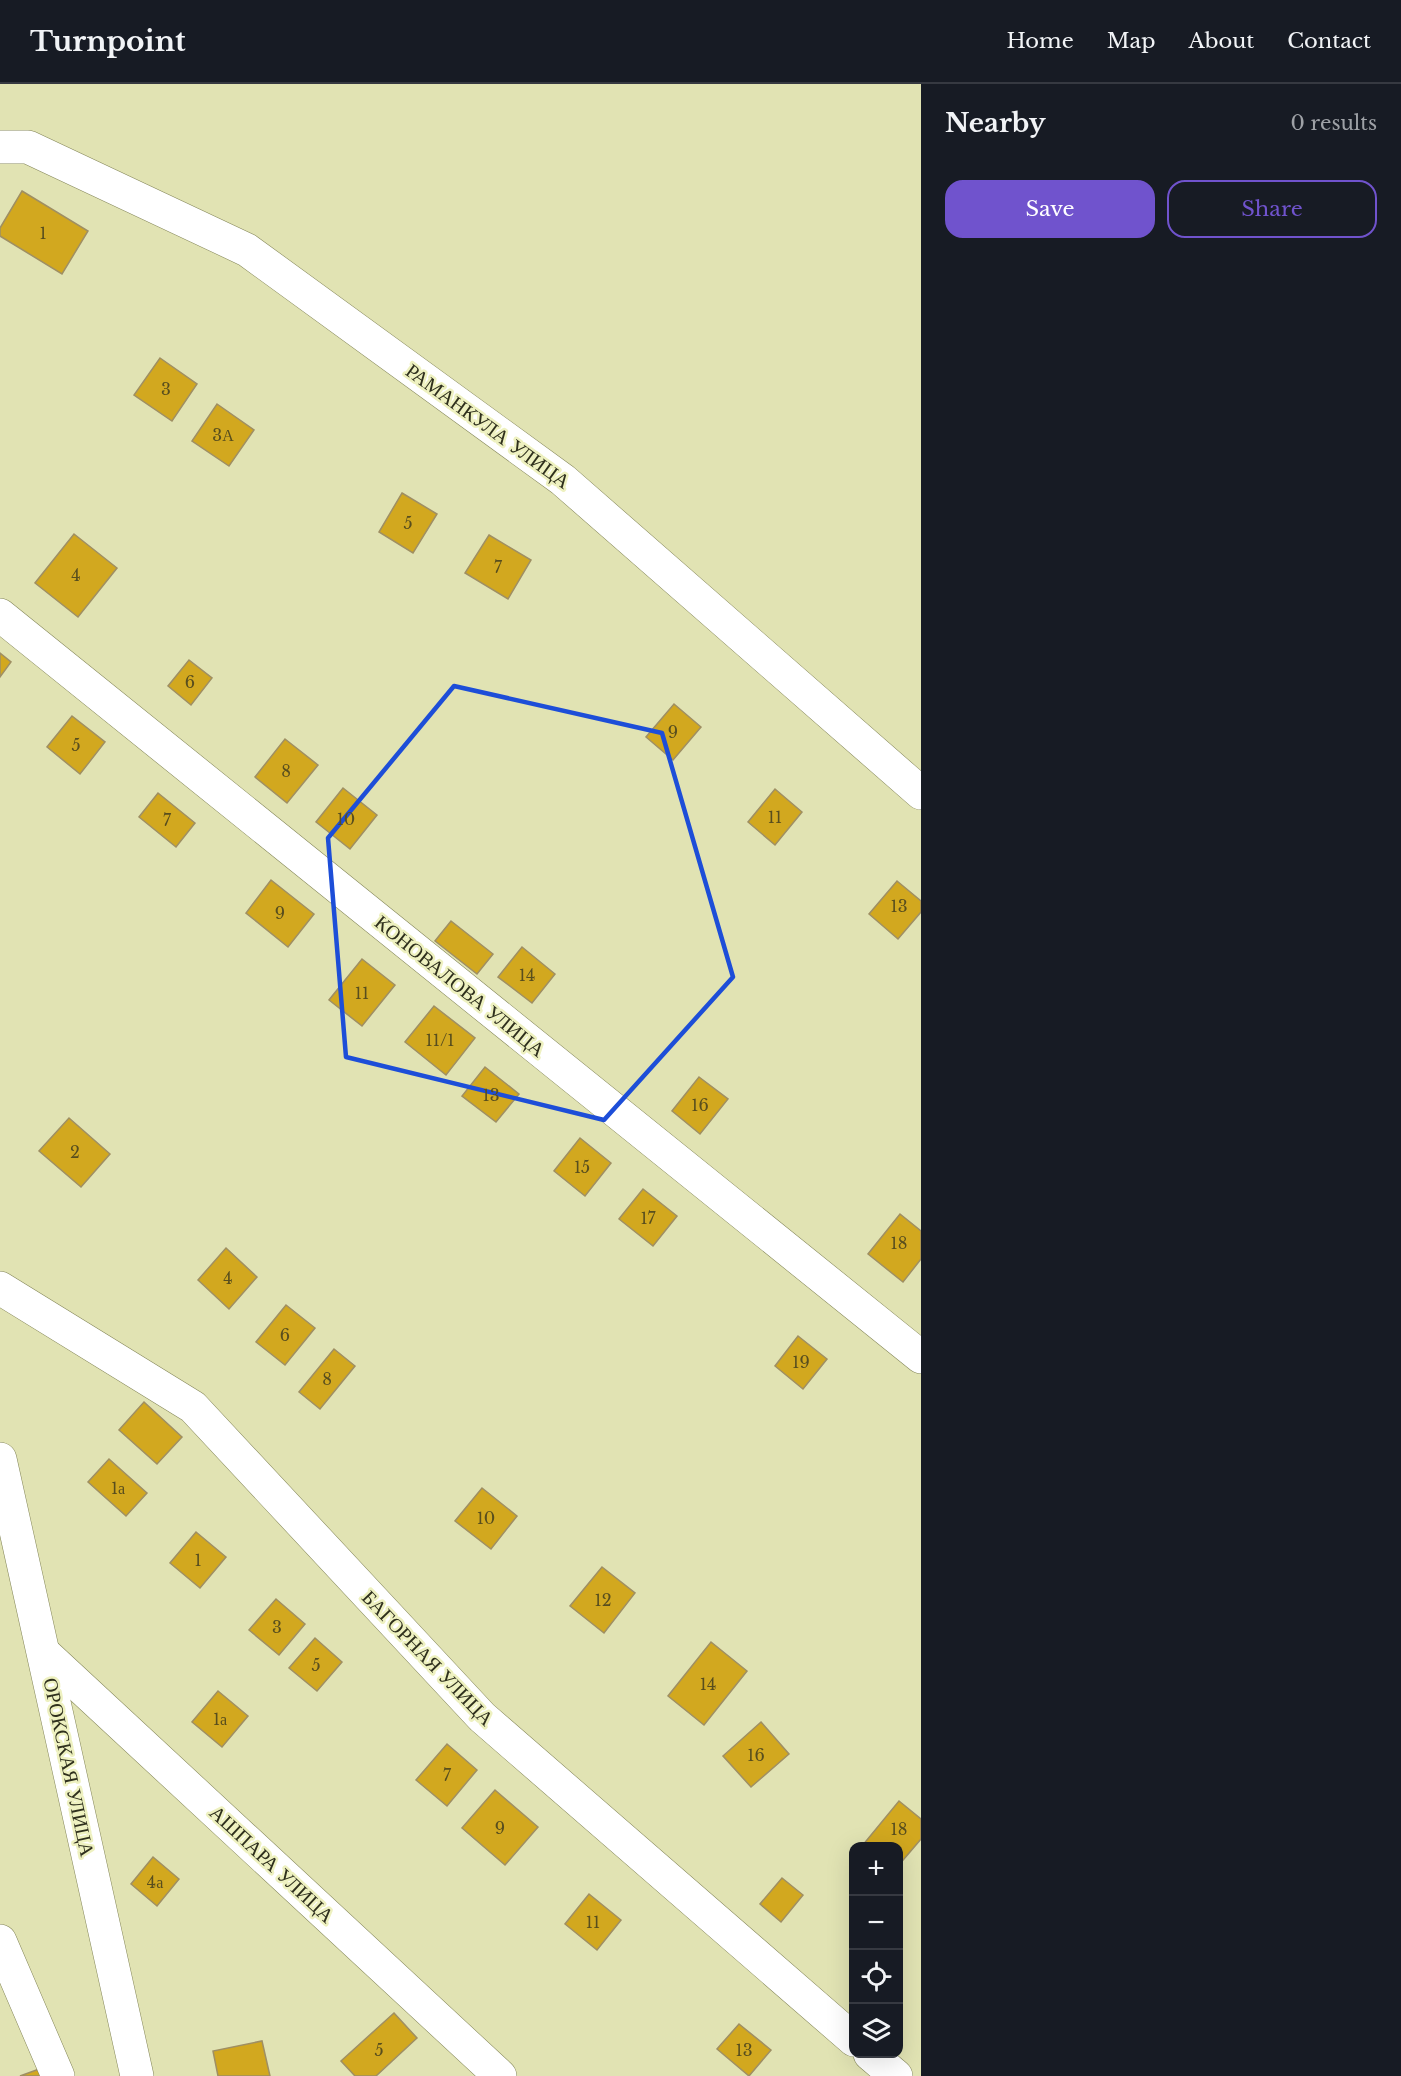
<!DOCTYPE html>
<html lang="en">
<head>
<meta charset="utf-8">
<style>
  :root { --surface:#171b24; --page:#20242c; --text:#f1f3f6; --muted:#9ea1a6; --line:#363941; --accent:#7053cd }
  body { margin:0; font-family:"Libre Baskerville",serif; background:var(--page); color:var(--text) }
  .controls { position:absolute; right:18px; bottom:18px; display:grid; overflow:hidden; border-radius:12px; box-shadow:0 6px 24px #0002 }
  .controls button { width:54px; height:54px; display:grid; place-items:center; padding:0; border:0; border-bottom:2px solid var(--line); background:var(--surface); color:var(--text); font:30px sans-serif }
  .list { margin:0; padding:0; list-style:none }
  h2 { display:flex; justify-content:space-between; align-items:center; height:78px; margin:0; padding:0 24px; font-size:26px }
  h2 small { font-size:20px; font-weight:400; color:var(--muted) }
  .actions { display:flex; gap:12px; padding:18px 24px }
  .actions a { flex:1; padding:14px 0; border:2px solid var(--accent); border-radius:18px; text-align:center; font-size:21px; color:var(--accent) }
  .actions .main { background:var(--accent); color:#fff }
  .icon { flex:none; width:33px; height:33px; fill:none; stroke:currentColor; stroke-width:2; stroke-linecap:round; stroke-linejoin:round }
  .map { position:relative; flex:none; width:921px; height:1992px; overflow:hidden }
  header { display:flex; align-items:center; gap:36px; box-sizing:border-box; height:84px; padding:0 30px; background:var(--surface); border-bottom:2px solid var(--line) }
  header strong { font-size:28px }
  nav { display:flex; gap:33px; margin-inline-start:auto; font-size:21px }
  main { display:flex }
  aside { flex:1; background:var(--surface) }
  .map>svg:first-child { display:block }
</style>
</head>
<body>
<header>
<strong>Turnpoint</strong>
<nav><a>Home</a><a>Map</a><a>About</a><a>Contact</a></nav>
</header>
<main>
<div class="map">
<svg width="921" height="1992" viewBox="0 0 921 1992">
  <rect width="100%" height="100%" fill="#e1e3b3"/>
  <g fill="#d2a81f" stroke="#9f8f63" stroke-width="1.5">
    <path d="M22 107 88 147 62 190 0 152V144Z"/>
    <path d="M160 274 197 300 172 337 134 311Z"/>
    <path d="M217 320 254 346 229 382 192 357Z"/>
    <path d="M402 409 437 430 413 469 379 448Z"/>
    <path d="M74 450 117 484 78 533 35 499Z"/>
    <path d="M489 451 531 476 508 515 465 489Z"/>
    <path d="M0 569 11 578 0 593Z"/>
    <path d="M189 576 212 594 191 621 168 602Z"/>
    <path d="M674 620 701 643 673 676 646 653Z"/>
    <path d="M72 632 105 658 80 690 47 663Z"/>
    <path d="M285 655 318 681 287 719 255 693Z"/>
    <path d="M343 704 377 731 350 765 316 738Z"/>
    <path d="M775 705 802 728 775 761 748 738Z"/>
    <path d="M158 709 195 739 176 763 139 733Z"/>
    <path d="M271 796 314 830 288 863 246 829Z"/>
    <path d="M897 797 921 817V828L898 855 869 830Z"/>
    <path d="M451 837 493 870 477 890 435 857Z"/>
    <path d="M522 863 555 890 532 919 498 893Z"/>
    <path d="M362 875 395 901 362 942 329 916Z"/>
    <path d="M434 922 475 954 446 991 405 958Z"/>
    <path d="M485 983 519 1010 496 1038 462 1012Z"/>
    <path d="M699 993 728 1015 700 1050 672 1027Z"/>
    <path d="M69 1034 110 1070 81 1103 39 1067Z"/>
    <path d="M580 1054 611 1079 585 1112 554 1087Z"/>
    <path d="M643 1105 677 1132 653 1162 619 1135Z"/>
    <path d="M900 1130 921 1147V1175L903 1198 868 1170Z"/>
    <path d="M226 1164 257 1193 229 1225 198 1196Z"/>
    <path d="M286 1221 315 1244 285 1281 256 1258Z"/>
    <path d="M798 1252 827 1275 803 1305 775 1282Z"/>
    <path d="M334 1265 355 1282 320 1325 299 1308Z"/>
    <path d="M144 1318 182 1353 157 1380 119 1346Z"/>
    <path d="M109 1375 147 1409 126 1432 88 1398Z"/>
    <path d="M482 1404 517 1432 491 1465 455 1437Z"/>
    <path d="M196 1448 226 1473 200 1504 170 1479Z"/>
    <path d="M602 1483 635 1509 604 1549 570 1522Z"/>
    <path d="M276 1515 305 1540 279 1571 249 1546Z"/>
    <path d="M315 1554 342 1578 317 1607 289 1584Z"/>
    <path d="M711 1558 747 1587 704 1641 668 1612Z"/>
    <path d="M218 1607 248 1632 222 1663 192 1638Z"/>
    <path d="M761 1638 789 1670 751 1703 723 1672Z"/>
    <path d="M447 1660 477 1686 447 1722 416 1696Z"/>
    <path d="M495 1706 538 1743 505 1781 462 1744Z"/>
    <path d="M899 1717 921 1735V1755L898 1782V1762H862Z"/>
    <path d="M153 1773 179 1795 157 1822 131 1800Z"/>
    <path d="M782 1794 803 1811 781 1838 760 1820Z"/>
    <path d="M589 1810 621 1836 597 1866 565 1840Z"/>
    <path d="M394 1929 417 1954 376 1992H355L341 1977Z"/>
    <path d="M739 1940 771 1966 749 1992 717 1965Z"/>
    <path d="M262 1957 270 1992H218L213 1967Z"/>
    <path d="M42 1984 45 1992H20Z"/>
  </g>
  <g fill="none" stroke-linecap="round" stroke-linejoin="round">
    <defs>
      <g id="street">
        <path d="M0 63H28L247 166 563 396 921 709"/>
        <path d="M0 531 921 1273"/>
        <path d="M0 1204 193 1323 482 1633 854 1956"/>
        <path d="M44 1569 500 1992"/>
        <path d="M0 1857 58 1992"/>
        <path d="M870 1970 896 1992"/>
      </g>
      <path id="secondary" d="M0 1375 137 1992"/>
    </defs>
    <use href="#street" stroke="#848659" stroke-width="34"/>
    <use href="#secondary" stroke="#848659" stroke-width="34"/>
    <use href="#street" stroke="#fff" stroke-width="33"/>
    <use href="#secondary" stroke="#fff" stroke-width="33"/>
  </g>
  <path fill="none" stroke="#1d4ed8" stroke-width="4.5" stroke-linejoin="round" d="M454 602 662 649 733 893 604 1036 346 973 328 754Z"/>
  <g text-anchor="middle" stroke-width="5" stroke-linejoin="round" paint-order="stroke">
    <g font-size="16" fill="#584e1e">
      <text x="43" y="155">1</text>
      <text x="166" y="311">3</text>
      <text x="223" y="357">3А</text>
      <text x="408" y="445">5</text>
      <text x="498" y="489">7</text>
      <text x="76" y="497">4</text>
      <text x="190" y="604">6</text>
      <text x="673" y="654">9</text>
      <text x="76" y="667">5</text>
      <text x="286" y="693">8</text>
      <text x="775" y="739">11</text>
      <text x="346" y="741">10</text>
      <text x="167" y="742">7</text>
      <text x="899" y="828">13</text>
      <text x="280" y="835">9</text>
      <text x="527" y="897">14</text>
      <text x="362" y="915">11</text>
      <text x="440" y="962">11/1</text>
      <text x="491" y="1017">13</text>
      <text x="700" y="1027">16</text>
      <text x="75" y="1074">2</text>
      <text x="582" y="1089">15</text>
      <text x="648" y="1140">17</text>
      <text x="899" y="1165">18</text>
      <text x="228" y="1200">4</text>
      <text x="285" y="1257">6</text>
      <text x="801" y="1284">19</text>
      <text x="327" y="1301">8</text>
      <text x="118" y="1410">1а</text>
      <text x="486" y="1440">10</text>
      <text x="198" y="1482">1</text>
      <text x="603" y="1522">12</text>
      <text x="277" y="1549">3</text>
      <text x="316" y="1587">5</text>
      <text x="708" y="1606">14</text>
      <text x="220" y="1641">1а</text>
      <text x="756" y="1677">16</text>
      <text x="447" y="1697">7</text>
      <text x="500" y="1750">9</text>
      <text x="899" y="1751">18</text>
      <text x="155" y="1804">4а</text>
      <text x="593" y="1844">11</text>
      <text x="379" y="1972">5</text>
      <text x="744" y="1972">13</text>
    </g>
    <g font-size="20" fill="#2f301d" stroke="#eef1c0">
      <text transform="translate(488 342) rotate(36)" y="7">РАМАНКУЛА УЛИЦА</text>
      <text transform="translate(460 902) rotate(39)" y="7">КОНОВАЛОВА УЛИЦА</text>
      <text transform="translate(428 1574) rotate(46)" y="7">БАГОРНАЯ УЛИЦА</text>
      <text transform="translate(69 1683) rotate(78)" y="7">ОРОКСКАЯ УЛИЦА</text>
      <text transform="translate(272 1780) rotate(43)" y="7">АШПАРА УЛИЦА</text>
    </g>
  </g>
</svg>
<div class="controls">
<button>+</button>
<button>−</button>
<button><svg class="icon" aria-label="locate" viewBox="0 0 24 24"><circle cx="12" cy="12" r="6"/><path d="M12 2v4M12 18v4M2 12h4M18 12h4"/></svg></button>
<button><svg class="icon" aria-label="layers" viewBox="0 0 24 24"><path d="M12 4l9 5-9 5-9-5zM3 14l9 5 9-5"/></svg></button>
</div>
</div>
<aside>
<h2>Nearby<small>0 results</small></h2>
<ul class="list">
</ul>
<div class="actions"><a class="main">Save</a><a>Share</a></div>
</aside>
</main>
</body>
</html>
